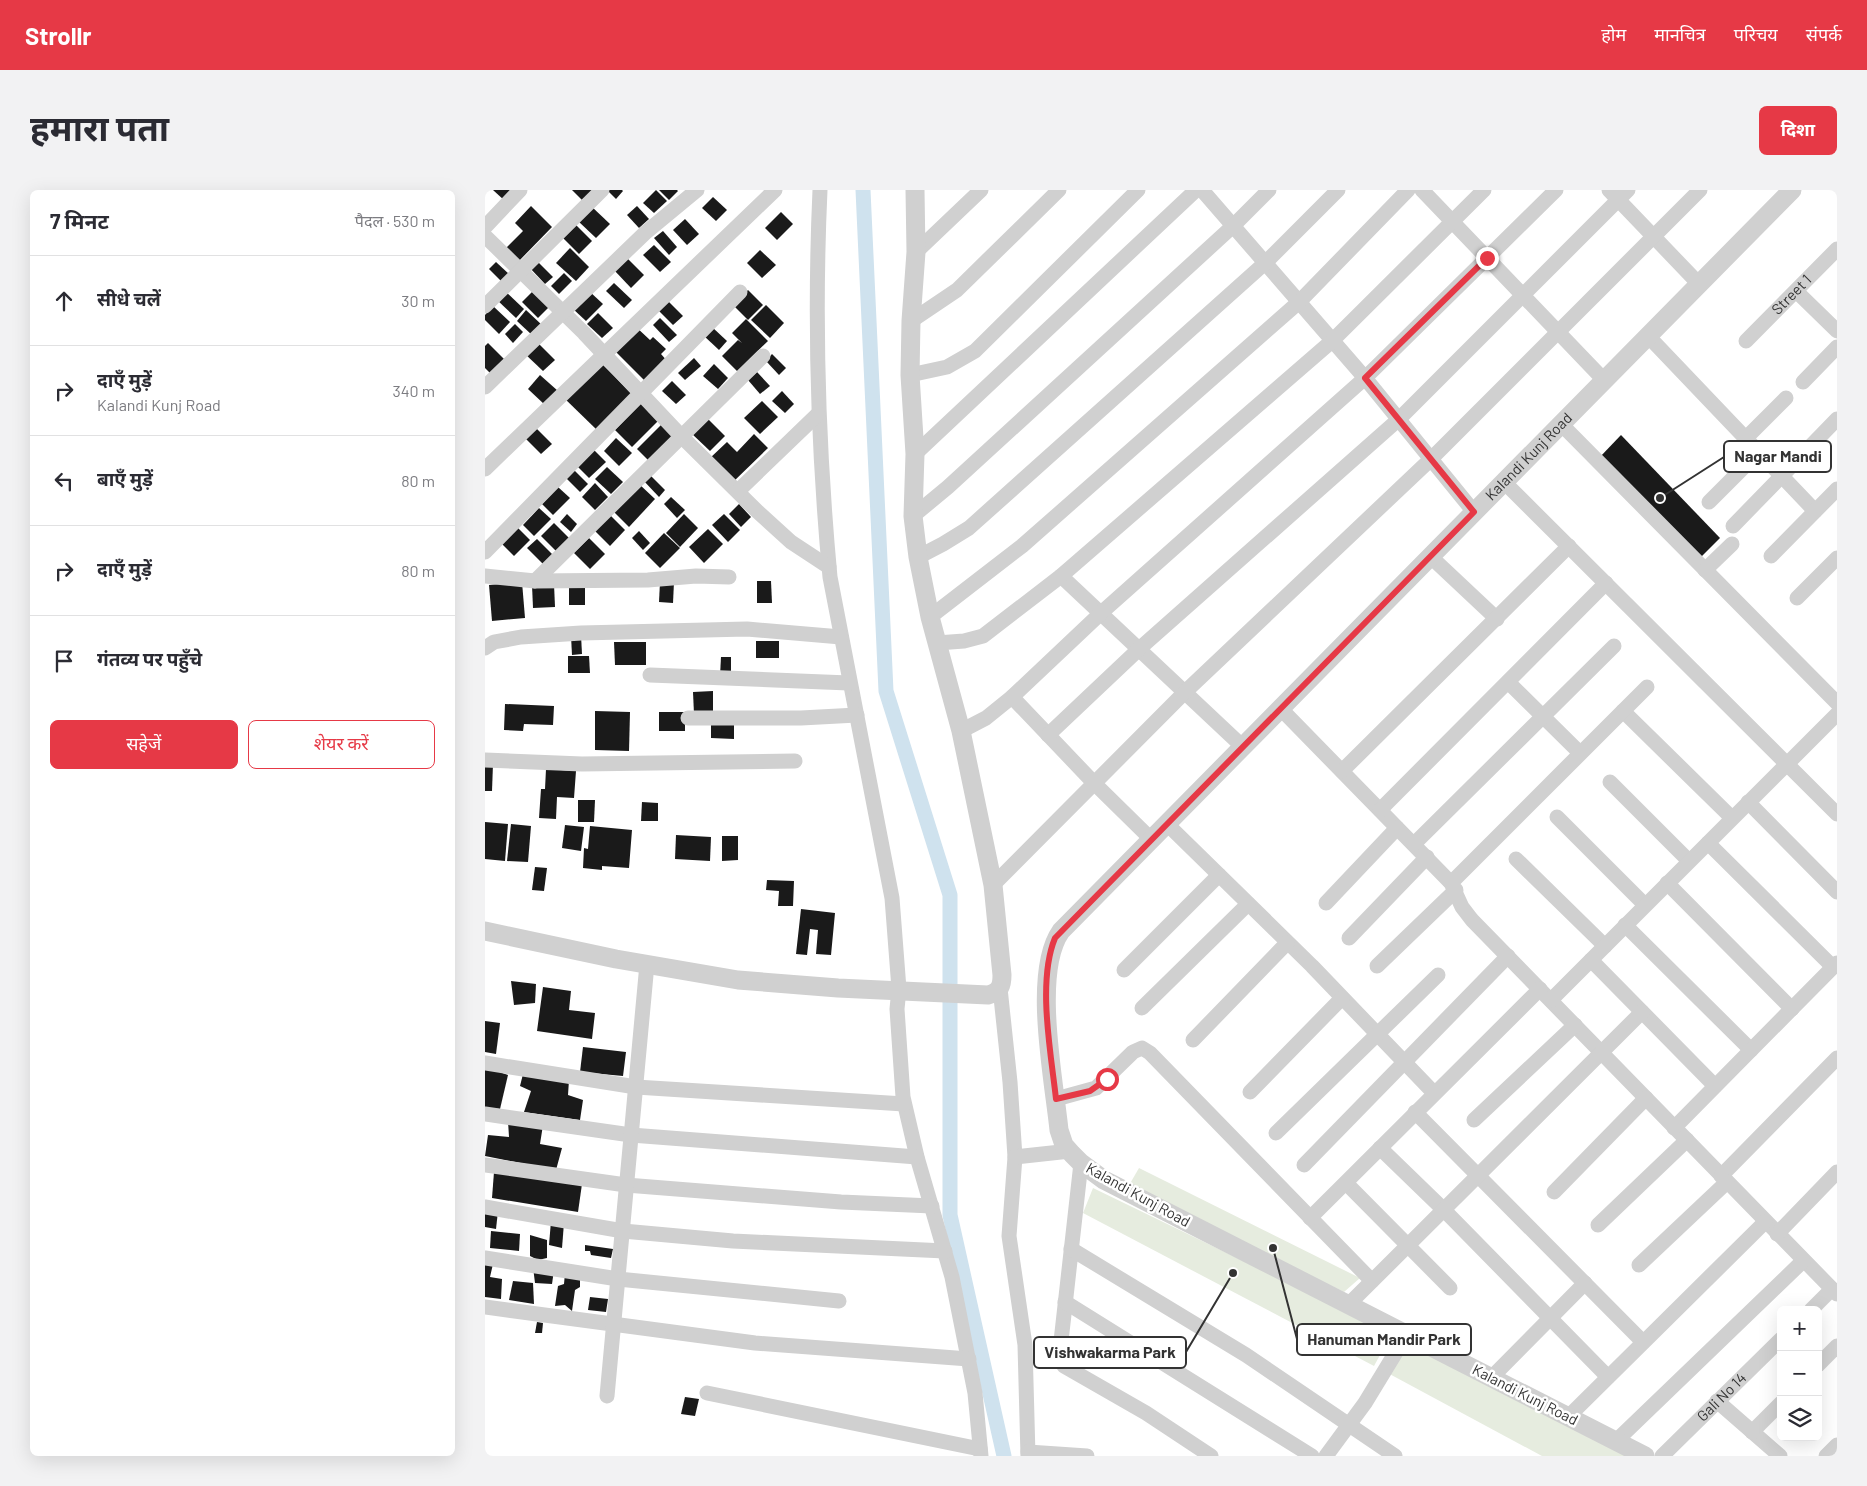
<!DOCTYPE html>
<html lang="hi">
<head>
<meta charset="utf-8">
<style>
  :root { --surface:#fff; --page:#f2f2f3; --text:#2b2b33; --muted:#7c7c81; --line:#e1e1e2; --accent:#e63946 }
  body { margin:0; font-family:Barlow,"Noto Sans Devanagari",sans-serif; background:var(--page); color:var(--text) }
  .controls { position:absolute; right:15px; bottom:15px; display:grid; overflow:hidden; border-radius:8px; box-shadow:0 5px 20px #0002 }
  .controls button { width:45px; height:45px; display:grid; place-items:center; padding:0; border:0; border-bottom:1px solid var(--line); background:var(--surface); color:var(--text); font:25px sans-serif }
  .stop { position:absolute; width:15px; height:15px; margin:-11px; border:4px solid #e63946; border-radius:50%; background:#fff }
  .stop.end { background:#e63946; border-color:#fff; box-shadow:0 1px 5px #0008 }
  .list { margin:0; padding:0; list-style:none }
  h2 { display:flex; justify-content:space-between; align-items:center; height:65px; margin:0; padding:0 20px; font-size:21px }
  h2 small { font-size:16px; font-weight:400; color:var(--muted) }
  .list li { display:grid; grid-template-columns:32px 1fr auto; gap:15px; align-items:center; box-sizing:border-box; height:90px; padding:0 20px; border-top:1px solid var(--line) }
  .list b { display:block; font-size:19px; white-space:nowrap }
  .list p { margin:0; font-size:16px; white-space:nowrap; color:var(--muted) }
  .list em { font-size:16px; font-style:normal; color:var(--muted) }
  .actions { display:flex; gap:10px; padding:15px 20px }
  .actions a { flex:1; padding:11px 0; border:1px solid var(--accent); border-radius:8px; text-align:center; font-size:18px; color:var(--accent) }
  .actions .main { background:var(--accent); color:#fff }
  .icon { flex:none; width:28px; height:28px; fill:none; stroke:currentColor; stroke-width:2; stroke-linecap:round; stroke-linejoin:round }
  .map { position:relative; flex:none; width:1352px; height:1266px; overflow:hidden; border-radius:8px }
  header { display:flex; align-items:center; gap:30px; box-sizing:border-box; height:70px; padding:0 25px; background:var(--accent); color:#fff }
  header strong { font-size:24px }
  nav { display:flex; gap:28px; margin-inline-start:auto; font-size:18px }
  .intro { display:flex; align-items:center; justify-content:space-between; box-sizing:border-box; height:120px; padding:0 30px }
  h1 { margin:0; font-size:35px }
  .button { padding:12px 22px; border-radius:8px; background:var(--accent); color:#fff; font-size:18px; font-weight:700 }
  main { display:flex; gap:30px; padding:0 30px }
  aside { flex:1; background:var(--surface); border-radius:8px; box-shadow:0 5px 20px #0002 }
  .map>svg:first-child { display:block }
</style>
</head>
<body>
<header>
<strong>Strollr</strong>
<nav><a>होम</a><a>मानचित्र</a><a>परिचय</a><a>संपर्क</a></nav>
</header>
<div class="intro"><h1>हमारा पता</h1><a class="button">दिशा</a></div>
<main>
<aside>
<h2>7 मिनट<small>पैदल · 530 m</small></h2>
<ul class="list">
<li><svg class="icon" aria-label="ahead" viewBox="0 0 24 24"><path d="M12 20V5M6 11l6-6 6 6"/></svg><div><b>सीधे चलें</b></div><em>30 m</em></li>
<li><svg class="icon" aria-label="right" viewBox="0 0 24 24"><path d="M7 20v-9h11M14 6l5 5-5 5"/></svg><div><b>दाएँ मुड़ें</b><p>Kalandi Kunj Road</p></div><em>340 m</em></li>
<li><svg class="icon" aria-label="left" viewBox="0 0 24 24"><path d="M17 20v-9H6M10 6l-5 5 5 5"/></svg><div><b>बाएँ मुड़ें</b></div><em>80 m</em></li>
<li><svg class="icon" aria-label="right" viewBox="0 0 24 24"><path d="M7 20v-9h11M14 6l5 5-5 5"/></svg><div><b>दाएँ मुड़ें</b></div><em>80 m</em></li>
<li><svg class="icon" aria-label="arrive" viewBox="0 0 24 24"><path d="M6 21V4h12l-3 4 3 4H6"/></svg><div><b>गंतव्य पर पहुँचे</b></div></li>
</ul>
<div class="actions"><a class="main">सहेजें</a><a>शेयर करें</a></div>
</aside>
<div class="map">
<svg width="1352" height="1266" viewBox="0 0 1352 1266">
  <rect width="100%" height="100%" fill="#fff"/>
  <g fill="#e6ecdf">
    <path d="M654 978 875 1088 859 1102 643 997Z"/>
    <path d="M608 998 907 1143 889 1176 598 1023Z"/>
    <path d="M917 1147 1146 1266H1057L899 1181Z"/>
  </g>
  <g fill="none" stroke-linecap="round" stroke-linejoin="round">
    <path stroke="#cfe2ee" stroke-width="15" d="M378 0 401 501 465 705V1025L519 1266"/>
  </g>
  <g fill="#1a1a1a">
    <path d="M8 0H30L20 11Z"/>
    <path d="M87 0H108L98 11Z"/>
    <path d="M122 0H137L138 1 131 9Z"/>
    <path d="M171 0 182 11 169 23 158 13Z"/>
    <path d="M174 0H192L193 1 184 10Z"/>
    <path d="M228 7 242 20 231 31 217 18Z"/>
    <path d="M46 16 67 37 32 73 19 60 38 41 30 33Z"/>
    <path d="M106 16 125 34 111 48 93 31Z"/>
    <path d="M152 16 164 29 154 38 142 25Z"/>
    <path d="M296 22 308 34 292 50 280 38Z"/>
    <path d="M200 29 214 44 202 55 188 40Z"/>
    <path d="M89 33 107 51 94 64 76 46Z"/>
    <path d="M178 41 192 57 184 65 169 48Z"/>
    <path d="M169 55 186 72 175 82 158 65Z"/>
    <path d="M85 58 104 77 91 91 71 73Z"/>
    <path d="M275 60 291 75 277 88 262 73Z"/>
    <path d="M142 68 159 85 146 98 129 80Z"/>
    <path d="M51 70 68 87 60 94 44 77Z"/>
    <path d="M11 72 26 86 19 94 4 79Z"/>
    <path d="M79 83 87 91 74 104 66 96Z"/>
    <path d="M129 93 147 110 139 118 121 101Z"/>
    <path d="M51 98 67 114 53 128 37 112Z"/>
    <path d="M19 100 39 119 31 128 11 109Z"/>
    <path d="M263 100 278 115 263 130 248 115Z"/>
    <path d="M104 101 118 114 101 131 87 118Z"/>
    <path d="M181 109 198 126 188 135 171 118Z"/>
    <path d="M281 115 299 133 285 148 266 130Z"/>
    <path d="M8 116 25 132 14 144 0 130V125Z"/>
    <path d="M41 120 58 136 48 146 32 131Z"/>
    <path d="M113 123 128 138 117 148 102 134Z"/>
    <path d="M175 128 192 145 184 152 168 135Z"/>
    <path d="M261 129 283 151 252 181 237 166 253 150 257 153 247 143Z"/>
    <path d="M30 134 38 142 28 153 20 144Z"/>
    <path d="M150 136 165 150 168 147 181 159 176 164 183 172 162 193 128 159Z"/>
    <path d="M227 137 242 151 234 160 218 145Z"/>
    <path d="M51 151 70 170 58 181 39 163Z"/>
    <path d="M3 153 19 169 5 183 0 178V156Z"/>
    <path d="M287 164 301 178 294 185 281 171Z"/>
    <path d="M209 168 216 176 200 190 193 183Z"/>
    <path d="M114 171 148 205 113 241 77 206Z"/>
    <path d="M229 174 243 188 233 199 218 186Z"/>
    <path d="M272 182 285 196 275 204 263 190Z"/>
    <path d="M55 185 73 201 60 215 43 199Z"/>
    <path d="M187 191 201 205 191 214 177 201Z"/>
    <path d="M297 201 309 214 300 223 287 211Z"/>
    <path d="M277 211 293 227 275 244 259 228Z"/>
    <path d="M158 212 175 229 147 257 130 240Z"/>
    <path d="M221 227 240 246 225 261 205 242Z"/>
    <path d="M178 233 189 244 164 271 152 259Z"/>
    <path d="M51 238 67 254 56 264 41 249Z"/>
    <path d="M269 244 283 258 248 292 224 269 242 252 252 262Z"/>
    <path d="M1136 245 1235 348 1214 369 1114 268Z"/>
    <path d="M131 248 147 263 134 276 119 261Z"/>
    <path d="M108 259 121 272 104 288 92 276Z"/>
    <path d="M122 277 138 292 126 304 110 289Z"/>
    <path d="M89 280 103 294 95 302 81 288Z"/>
    <path d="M163 283 180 300 174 307 157 289Z"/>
    <path d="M110 293 123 307 110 320 97 307Z"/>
    <path d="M153 293 170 309 144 337 127 320Z"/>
    <path d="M73 297 85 308 68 325 57 314Z"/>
    <path d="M186 307 200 320 192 328 179 314Z"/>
    <path d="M254 314 266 327 256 337 244 324Z"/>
    <path d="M54 318 66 329 49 346 38 335Z"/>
    <path d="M123 323 140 340 125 356 108 339Z"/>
    <path d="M82 324 92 334 86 342 75 332Z"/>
    <path d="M199 324 213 338 195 357 181 343Z"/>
    <path d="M239 324 255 340 243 352 227 335Z"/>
    <path d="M69 333 84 348 71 361 56 346Z"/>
    <path d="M32 337 45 350 29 366 17 354Z"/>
    <path d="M223 339 238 354 219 373 204 357Z"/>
    <path d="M154 341 165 353 158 360 147 348Z"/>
    <path d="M179 343 195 358 175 378 160 363Z"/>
    <path d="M104 348 120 364 105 379 89 363Z"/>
    <path d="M52 349 68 365 59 375 42 358Z"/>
    <path d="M272 391H286L287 413H272Z"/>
    <path d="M37 392 40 428 7 431 4 395Z"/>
    <path d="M175 392H189L188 413 174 412Z"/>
    <path d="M69 394 70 417 48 418 47 395Z"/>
    <rect x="84" y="394" width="16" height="21"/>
    <path d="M96 445 97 464 87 465 86 446Z"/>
    <rect x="271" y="451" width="23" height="17"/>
    <path d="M129 452H161V475H130Z"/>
    <path d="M83 466H104L105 483H83Z"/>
    <path d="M236 467H246V486H235Z"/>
    <path d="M228 501V523L209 524 208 502Z"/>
    <path d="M20 514 69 516 68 535 39 534 38 541 19 540Z"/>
    <path d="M110 521 145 522 144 561 110 560Z"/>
    <rect x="174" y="522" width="26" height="19"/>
    <path d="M226 529H249V549L226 548Z"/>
    <path d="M0 574H8L7 601H0Z"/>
    <path d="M61 579 91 581 89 608 72 607 71 629 54 628 56 599H60Z"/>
    <path d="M93 610H110L109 632H93Z"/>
    <path d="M157 612 173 613V631H156Z"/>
    <path d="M0 632 23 634 20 671 0 669Z"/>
    <path d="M26 634 46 636 43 672 22 671Z"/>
    <path d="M80 635 99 637 96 661 77 658Z"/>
    <path d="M105 636 147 640 144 678 117 676V680L98 678 99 658 103 659Z"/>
    <path d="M191 645 226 647 225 671 190 669Z"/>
    <path d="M237 646H253V670L237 671Z"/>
    <path d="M50 677 62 678 59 701 47 700Z"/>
    <path d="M282 690 309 691 308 716H293L294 701 281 700Z"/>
    <path d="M316 719 350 723 346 765 331 764 333 740 325 739 322 765 311 764Z"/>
    <path d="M26 791 51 794 50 813 29 815Z"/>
    <path d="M58 797 86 801 84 820 110 823 107 849 52 841Z"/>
    <path d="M0 831 15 833 11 864 0 862Z"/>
    <path d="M98 857 141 862 138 886 95 882Z"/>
    <path d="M0 877 23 885 15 919 0 918Z"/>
    <path d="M38 884 84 890 83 905 98 910 95 930 39 922 46 901 35 896Z"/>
    <path d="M23 931 58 935 55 954 77 958 71 980 0 966 3 945 24 947Z"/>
    <path d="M9 982 97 994 93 1022 7 1008Z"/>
    <path d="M0 1019 13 1021 11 1039 0 1037Z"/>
    <path d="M66 1031 79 1033 77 1058 64 1055Z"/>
    <path d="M6 1041 35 1044 34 1061 5 1058Z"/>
    <path d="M45 1045 62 1050V1068L53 1070 45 1066Z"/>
    <path d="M100 1055 128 1059 126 1068 106 1065 105 1061H100Z"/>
    <path d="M0 1073 8 1074 5 1087 17 1089 16 1109 0 1107Z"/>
    <path d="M48 1077 69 1080 67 1094 50 1093Z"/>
    <path d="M80 1083 95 1087V1097L90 1100 87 1121 80 1115 70 1116 73 1096 79 1094Z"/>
    <path d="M28 1091 48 1093 49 1114 24 1110Z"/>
    <path d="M105 1107 123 1109 121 1122 103 1120Z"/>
    <path d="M52 1132 58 1133 57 1143H50Z"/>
    <path d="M200 1207 214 1209 210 1226 196 1224Z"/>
  </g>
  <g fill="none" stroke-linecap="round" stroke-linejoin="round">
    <g stroke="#d0d0d0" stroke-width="15">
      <path d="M335 0C329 130 333 258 345 387L407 708 414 799 412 819 418 907 432 967 467 1087 490 1203 496 1266"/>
      <path d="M717 0 880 188 989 322"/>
      <path d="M937 0 1119 190"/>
      <path d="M1124 0 1214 94"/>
      <path d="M0 37 35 0"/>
      <path d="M0 46 99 143 196 246 273 322 306 352 344 377"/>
      <path d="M431 62 496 0"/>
      <path d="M1311 101 1352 141"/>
      <path d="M0 116 117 0"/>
      <path d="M426 131 472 100 574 0"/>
      <path d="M1163 146 1330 321"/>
      <path id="s1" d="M1261 151 1352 59"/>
      <path d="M425 185 462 177 490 161 653 0"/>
      <path d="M1318 192 1352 157"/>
      <path d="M0 197 160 43 212 0"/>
      <path d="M1076 234 1352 513"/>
      <path d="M1261 248 1301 208"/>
      <path d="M430 264 711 0"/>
      <path d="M0 279 290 0"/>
      <path d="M1019 292 1352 624"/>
      <path d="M253 301 333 224"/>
      <path d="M1224 312 1274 262"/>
      <path d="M428 326 463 297 748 36 784 0"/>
      <path d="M1248 336 1352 229"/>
      <path d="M0 362 255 102"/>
      <path d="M1286 366 1352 299"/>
      <path d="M433 367 458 354 484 338 780 73 853 0"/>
      <path d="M946 367 1012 429"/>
      <path d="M1220 380 1247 354"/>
      <path d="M0 386 50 391 163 390 211 386 244 387"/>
      <path d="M576 386 758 557"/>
      <path d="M50 391 278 166"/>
      <path d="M1312 408 1352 368"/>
      <path d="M445 427 537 356 814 112 923 0"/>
      <path d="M452 453 479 451 498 446 576 386 847 151 999 0"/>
      <path d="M0 458 9 452 36 447 96 443 262 439 356 447"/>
      <path d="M165 485 364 493"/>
      <path d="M1023 492 1095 563"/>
      <path d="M527 507 609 593 667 650"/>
      <path d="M796 519 966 693 977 717 987 730 1352 1104"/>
      <path d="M1138 521 1247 628"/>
      <path d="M203 528H316L372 525"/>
      <path d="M476 541 501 528 527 507 616 423 880 188 1071 0"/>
      <path d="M563 545 654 459 914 229 1143 0"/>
      <path d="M0 570 97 574 310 571"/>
      <path d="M857 581 1084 356"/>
      <path d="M1125 592 1204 671"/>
      <path d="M1263 612 1352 702"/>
      <path d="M895 620 1121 393"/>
      <path d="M1072 627 1160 715"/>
      <path d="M683 635 827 776 949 903"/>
      <path d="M1223 653 1348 777"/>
      <path d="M929 654 1129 456"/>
      <path d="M1031 669 1120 756"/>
      <path d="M966 693 1162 497"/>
      <path d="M1182 693 1307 819"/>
      <path d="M508 695 700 502 946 269 1215 0"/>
      <path d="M841 713 912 638"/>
      <path d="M1140 735 1266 860"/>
      <path d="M864 748 942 667"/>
      <path d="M1106 770 1230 896"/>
      <path d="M892 776 971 700"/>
      <path d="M639 780 734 685"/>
      <path d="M515 798 525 892 530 967 524 1046 540 1155 543 1266"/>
      <path d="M1066 810 1352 524"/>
      <path d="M657 818 763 714"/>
      <path d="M708 850 802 753"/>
      <path d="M0 873 151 897 419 914"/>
      <path d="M765 902 857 808"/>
      <path d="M571 909 611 898 648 862 657 858 665 863 887 1091"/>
      <path d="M930 922 1158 1152"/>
      <path d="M0 924 146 945 432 967"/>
      <path d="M989 930 1090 835"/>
      <path d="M1189 938 1352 773"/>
      <path d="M791 943 953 785"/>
      <path d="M895 958 959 1020 1123 1187"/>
      <path d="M530 967 585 961"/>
      <path d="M596 973 574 1169 579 1176 661 1223 726 1266"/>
      <path d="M0 975 141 995 356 1012 447 1016"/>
      <path d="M819 975 1023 766"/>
      <path d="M1236 986 1352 868"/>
      <path d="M861 993 965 1098"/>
      <path d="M1069 1002 1161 908"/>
      <path d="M0 1017 138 1041 248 1051 460 1061"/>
      <path d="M825 1028 1055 799"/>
      <path d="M1113 1035 1202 950"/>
      <path d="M1292 1044 1352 982"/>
      <path d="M586 1059 761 1165 910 1266"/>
      <path d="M0 1068 133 1089 354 1111"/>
      <path d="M1154 1075 1242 992"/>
      <path d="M580 1112 827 1266"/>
      <path d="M863 1115 1157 822"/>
      <path d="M0 1117 270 1153 484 1169"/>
      <path d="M1326 1120 1347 1099"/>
      <path d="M1333 1175 1352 1156"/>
      <path d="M1006 1188 1100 1093"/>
      <path d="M222 1203 495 1259"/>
      <path d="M122 1206 162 774"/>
      <path d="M1232 1211 1295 1266"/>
      <path d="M1083 1227 1280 1032"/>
      <path d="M1267 1242 1296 1213"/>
      <path d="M1131 1251 1318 1071"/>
      <path d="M543 1262 602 1266"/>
      <path d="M841 1266 880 1213 922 1144"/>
      <path id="s2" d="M1177 1266 1296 1149"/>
      <path d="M1341 1266 1352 1255"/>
    </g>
    <g stroke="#d0d0d0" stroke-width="19">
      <path d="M0 741 131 769 253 790 353 798 503 805C515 802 517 796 517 785L508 695 476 541 445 427 433 367 428 326 430 264 425 185 426 131 431 62 430 0"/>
      <path id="s3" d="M1160 1266 619 990 596 973 587 964 579 955 574 940C569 890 547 782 576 741L1307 0"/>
    </g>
  </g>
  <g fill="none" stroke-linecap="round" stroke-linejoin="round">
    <path stroke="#e63946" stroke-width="6" d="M622 889 605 901 571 909C566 863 552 792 570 748L989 322 880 188 1002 68"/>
  </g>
  <g text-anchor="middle" stroke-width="5" stroke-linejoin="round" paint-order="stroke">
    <g font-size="15" fill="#333" stroke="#fff">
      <text dy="5" stroke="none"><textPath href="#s1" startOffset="65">Street 1</textPath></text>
      <text dy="5" stroke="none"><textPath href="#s3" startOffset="1545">Kalandi Kunj Road</textPath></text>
      <text transform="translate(653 1005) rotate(29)" y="5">Kalandi Kunj Road</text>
      <text transform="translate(1040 1205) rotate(27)" y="5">Kalandi Kunj Road</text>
      <text dy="5" stroke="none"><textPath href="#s2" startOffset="84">Gali No 14</textPath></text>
    </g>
  </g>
  <path fill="none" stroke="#333" stroke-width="2" d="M1175 308L1239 267M788 1058L812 1149M748 1083L701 1162"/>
  <g fill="#333" stroke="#fff" stroke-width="2">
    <circle cx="1175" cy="308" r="5"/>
    <circle cx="788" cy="1058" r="5"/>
    <circle cx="748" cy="1083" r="5"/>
  </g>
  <g fill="#fff" stroke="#333" stroke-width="2">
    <rect x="1239" y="251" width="107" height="31" rx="5"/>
    <rect x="812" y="1134" width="174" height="31" rx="5"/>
    <rect x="549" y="1147" width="152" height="31" rx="5"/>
  </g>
  <g font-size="16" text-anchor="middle" font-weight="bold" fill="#333">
    <text x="1293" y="272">Nagar Mandi</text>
    <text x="899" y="1155">Hanuman Mandir Park</text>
    <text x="625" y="1168">Vishwakarma Park</text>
  </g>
</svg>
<div class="controls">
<button>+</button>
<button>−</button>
<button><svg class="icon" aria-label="layers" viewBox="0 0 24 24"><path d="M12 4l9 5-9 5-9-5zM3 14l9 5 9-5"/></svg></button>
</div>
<div class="stop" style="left:622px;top:889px"></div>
<div class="stop end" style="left:1002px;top:68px"></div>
</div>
</main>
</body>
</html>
